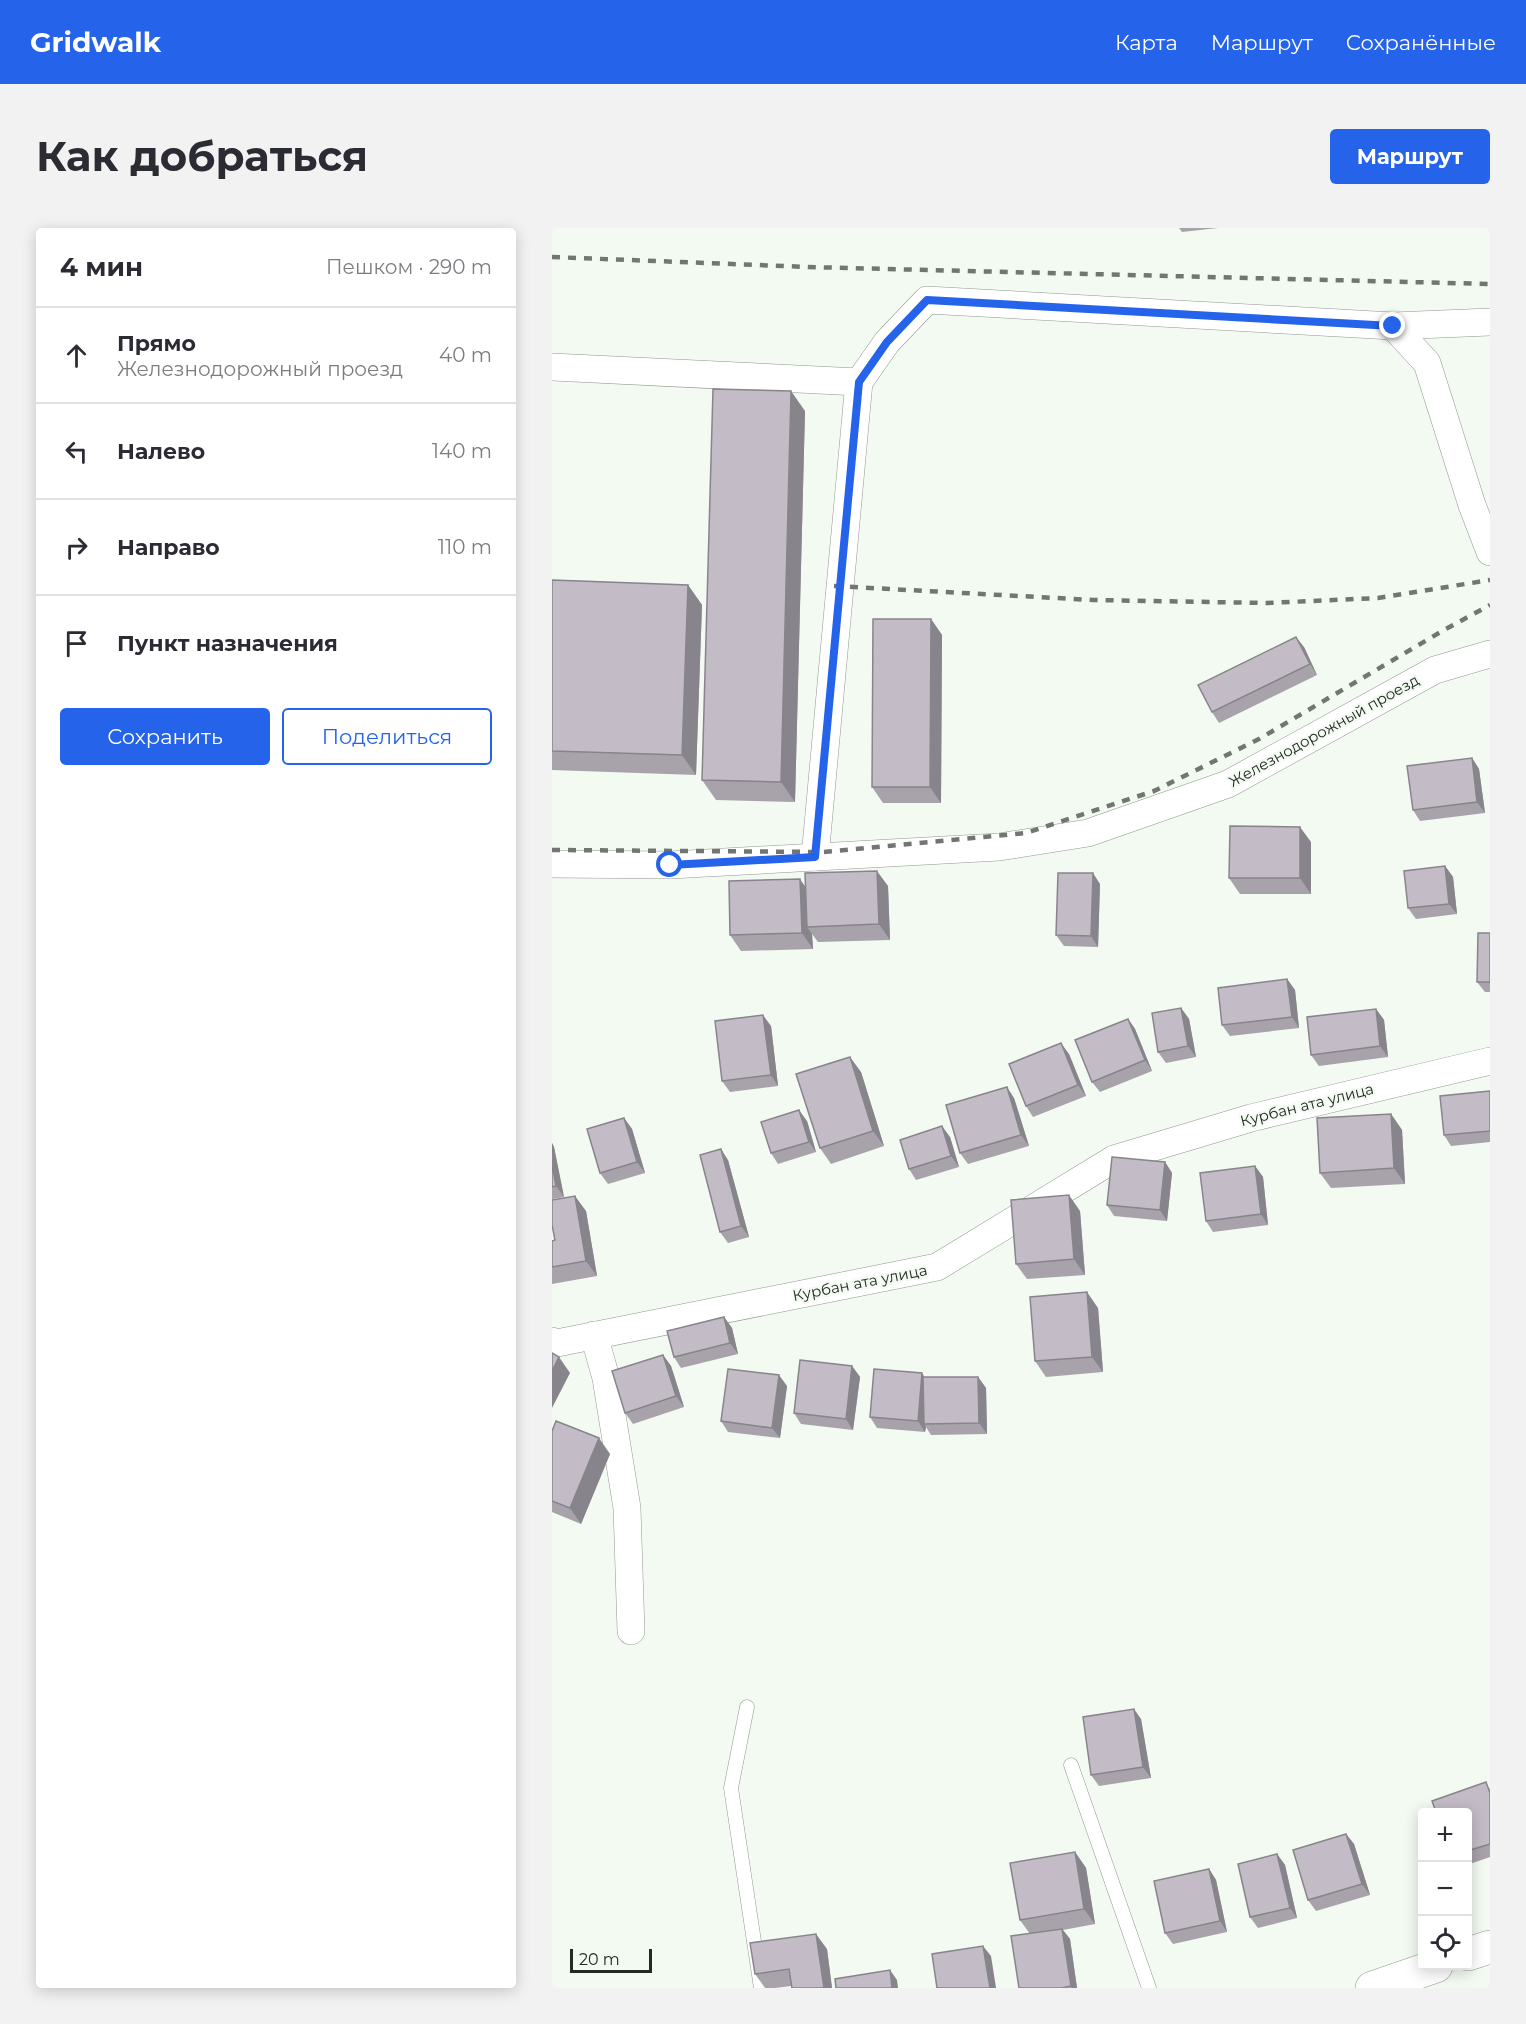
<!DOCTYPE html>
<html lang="ru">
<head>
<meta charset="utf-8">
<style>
  :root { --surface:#fff; --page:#f2f2f3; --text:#2b2b33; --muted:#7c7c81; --line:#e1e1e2; --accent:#2563eb }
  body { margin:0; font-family:Montserrat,sans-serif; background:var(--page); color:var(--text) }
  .controls { position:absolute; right:18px; bottom:18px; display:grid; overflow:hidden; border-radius:6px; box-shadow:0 3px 15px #0003 }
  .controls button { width:54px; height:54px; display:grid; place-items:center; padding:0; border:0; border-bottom:2px solid var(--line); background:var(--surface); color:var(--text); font:30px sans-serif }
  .scale { position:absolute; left:18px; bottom:15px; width:82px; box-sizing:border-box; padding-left:6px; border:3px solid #252825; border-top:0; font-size:16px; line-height:21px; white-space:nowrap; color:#252825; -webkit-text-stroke:4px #f2faf1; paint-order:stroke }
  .stop { position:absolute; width:18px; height:18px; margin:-14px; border:4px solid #2563eb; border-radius:50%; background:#fff }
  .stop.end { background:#2563eb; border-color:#fff; box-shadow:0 2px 6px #0008 }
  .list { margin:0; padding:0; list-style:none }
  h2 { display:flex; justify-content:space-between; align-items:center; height:78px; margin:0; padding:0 24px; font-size:26px }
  h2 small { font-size:20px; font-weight:400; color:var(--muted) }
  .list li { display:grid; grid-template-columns:39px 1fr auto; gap:18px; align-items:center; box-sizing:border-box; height:96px; padding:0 24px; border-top:2px solid var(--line) }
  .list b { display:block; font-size:22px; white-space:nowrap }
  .list p { margin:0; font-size:20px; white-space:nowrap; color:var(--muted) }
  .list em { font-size:20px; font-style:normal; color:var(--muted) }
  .actions { display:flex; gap:12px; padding:18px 24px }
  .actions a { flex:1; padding:14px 0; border:2px solid var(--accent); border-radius:6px; text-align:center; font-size:21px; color:var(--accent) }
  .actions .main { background:var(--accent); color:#fff }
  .icon { flex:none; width:33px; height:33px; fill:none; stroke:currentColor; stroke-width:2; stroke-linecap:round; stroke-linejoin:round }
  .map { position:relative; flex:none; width:938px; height:1760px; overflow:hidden; border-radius:6px }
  header { display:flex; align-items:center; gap:36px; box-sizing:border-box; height:84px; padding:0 30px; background:var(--accent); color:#fff }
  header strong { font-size:28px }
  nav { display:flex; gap:33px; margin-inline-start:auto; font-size:21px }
  .intro { display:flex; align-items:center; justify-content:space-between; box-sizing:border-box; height:144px; padding:0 36px }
  h1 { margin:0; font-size:42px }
  .button { padding:15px 27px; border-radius:6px; background:var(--accent); color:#fff; font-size:21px; font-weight:700 }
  main { display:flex; gap:36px; padding:0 36px }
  aside { flex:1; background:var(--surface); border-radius:6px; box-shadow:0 3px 15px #0003 }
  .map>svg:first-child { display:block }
</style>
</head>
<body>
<header>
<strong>Gridwalk</strong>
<nav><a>Карта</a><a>Маршрут</a><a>Сохранённые</a></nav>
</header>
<div class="intro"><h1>Как добраться</h1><a class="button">Маршрут</a></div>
<main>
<aside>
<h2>4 мин<small>Пешком · 290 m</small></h2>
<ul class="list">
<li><svg class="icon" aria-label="ahead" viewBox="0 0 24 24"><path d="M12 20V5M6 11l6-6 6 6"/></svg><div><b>Прямо</b><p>Железнодорожный проезд</p></div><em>40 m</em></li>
<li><svg class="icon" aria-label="left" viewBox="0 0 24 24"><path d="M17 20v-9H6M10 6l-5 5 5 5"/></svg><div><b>Налево</b></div><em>140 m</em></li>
<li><svg class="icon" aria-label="right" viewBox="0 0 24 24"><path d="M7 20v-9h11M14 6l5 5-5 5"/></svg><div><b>Направо</b></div><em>110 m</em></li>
<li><svg class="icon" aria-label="arrive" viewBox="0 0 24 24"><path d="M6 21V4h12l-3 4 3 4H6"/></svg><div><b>Пункт назначения</b></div></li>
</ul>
<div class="actions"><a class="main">Сохранить</a><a>Поделиться</a></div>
</aside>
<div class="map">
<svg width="938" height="1760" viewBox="0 0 938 1760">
  <rect width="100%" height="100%" fill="#f2faf1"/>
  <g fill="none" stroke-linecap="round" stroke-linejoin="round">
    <defs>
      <g id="lane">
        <path d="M195 1479 179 1560 209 1760"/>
        <path d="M519 1537 597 1760"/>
      </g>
      <g id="street">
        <path d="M841 98 938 94"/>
        <path d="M0 139 307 154"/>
        <path d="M263 629 307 154 335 114 375 72 841 98 875 135 920 277 938 324"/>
        <path d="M0 636 118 637 447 619 536 605 676 556 883 442 938 426"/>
        <path d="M42 1107 54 1150 75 1280 79 1403"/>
        <path d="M0 1113 5 1115 385 1039 562 931 699 890 938 833"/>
      </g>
      <g id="secondary">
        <path d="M916 1726 938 1719"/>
        <path d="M820 1760 884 1738"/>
      </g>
    </defs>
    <use href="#lane" stroke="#919890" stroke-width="15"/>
    <use href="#street" stroke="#919890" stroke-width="28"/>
    <use href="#secondary" stroke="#919890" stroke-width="34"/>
    <use href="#lane" stroke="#fff" stroke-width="14"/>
    <use href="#street" stroke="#fff" stroke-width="27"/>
    <use href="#secondary" stroke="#fff" stroke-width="33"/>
    <g stroke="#717671" stroke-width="4.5" stroke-dasharray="8 8" stroke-linecap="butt">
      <path d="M0 29 256 39 938 56"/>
      <path d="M282 358 541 372 715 375 826 370 938 352"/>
      <path d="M0 622 271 624 474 605 602 563 707 511 892 402 938 377"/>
    </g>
  </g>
  <g fill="#a8a2aa">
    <path d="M627 0H666L630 4Z"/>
    <path d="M253 183 243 574 164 572 150 552Z"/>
    <path d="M0 352 136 357 150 377 144 547 0 542Z"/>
    <path d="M379 391 390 407 389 575H331L320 559Z"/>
    <path d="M752 419 765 447 667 495 660 484Z"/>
    <path d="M920 530 927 541 933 585 868 593 861 582Z"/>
    <path d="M759 614V666H688L677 650Z"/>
    <path d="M893 638 901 649 905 686 864 691 856 680Z"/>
    <path d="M548 656 546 719 512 718 504 707Z"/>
    <path d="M336 658 338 712 266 714 260 706 261 721 189 723 178 707 254 660Z"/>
    <path d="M938 705V764H933L925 754Z"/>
    <path d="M735 751 743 762 747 800 678 808 670 797Z"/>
    <path d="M629 780 637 791 644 829 614 835 606 824Z"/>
    <path d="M824 781 832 792 836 829 767 838 759 827Z"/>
    <path d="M576 791 583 801 600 843 548 864 540 854Z"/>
    <path d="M219 798 226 858 178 864 170 853Z"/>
    <path d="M517 826 534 868 481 889 474 878Z"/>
    <path d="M309 844 332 918 279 936 268 920Z"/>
    <path d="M938 863V914L899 918 892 907Z"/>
    <path d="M462 870 477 918 416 936 408 925Z"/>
    <path d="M839 886 850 902 853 956 779 960 768 945Z"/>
    <path d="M72 890 80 901 93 945 56 956 48 945Z"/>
    <path d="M255 893 264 924 226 936 219 925Z"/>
    <path d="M398 909 407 939 364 952 357 941Z"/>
    <path d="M0 915 2 919 12 969 0 971Z"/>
    <path d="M176 932 197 1009 176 1015 168 1004Z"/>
    <path d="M613 934 620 945 615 993 562 988 555 977Z"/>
    <path d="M703 938 711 949 716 997 661 1004 654 993Z"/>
    <path d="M34 983 45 1048 0 1056V1013L3 1012Z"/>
    <path d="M528 983 533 1047 475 1051 464 1036Z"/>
    <path d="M546 1080 551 1144 494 1149 483 1133Z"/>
    <path d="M172 1089 180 1100 186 1126 129 1140 122 1129Z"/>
    <path d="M111 1127 119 1138 132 1179 81 1196 73 1185Z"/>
    <path d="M300 1138 308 1149 301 1202 249 1196 242 1185Z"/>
    <path d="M373 1149H426L434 1160 435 1206 379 1207 374 1199 373 1204 325 1200 318 1189Z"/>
    <path d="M235 1158 228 1210 176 1204 169 1193Z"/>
    <path d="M0 1203 58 1226 29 1296 0 1284Z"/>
    <path d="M589 1491 599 1550 547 1558 539 1547Z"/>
    <path d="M938 1560V1629L915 1637V1584Z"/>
    <path d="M794 1606 802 1616 818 1667 764 1683 756 1672Z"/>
    <path d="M523 1624 534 1640 543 1696 511 1702 518 1711 525 1760H467L478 1706 468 1692Z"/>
    <path d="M725 1626 733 1637 745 1690 706 1700 698 1689Z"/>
    <path d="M657 1641 664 1652 675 1704 621 1716 613 1705Z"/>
    <path d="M275 1721 280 1760H240L239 1758 223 1760H213L203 1746Z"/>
  </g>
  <g fill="#88848b">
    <path d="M239 163 253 183 243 574 229 554Z"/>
    <path d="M136 357 150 377 144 547 130 527Z"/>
    <path d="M379 391 390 407 389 575 378 559Z"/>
    <path d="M744 409 752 419 765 447 758 436Z"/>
    <path d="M920 530 927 541 933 585 925 574Z"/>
    <path d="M748 599 759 614V666L748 650Z"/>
    <path d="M893 638 901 649 905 686 897 676Z"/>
    <path d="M325 643 336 658 338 712 327 696Z"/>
    <path d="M541 645 548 656 546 719 539 708Z"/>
    <path d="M248 651 259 667 255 699 260 706 261 721 250 705Z"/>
    <path d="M735 751 743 762 747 800 740 789Z"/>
    <path d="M629 780 637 791 644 829 636 818Z"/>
    <path d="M824 781 832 792 836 829 828 818Z"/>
    <path d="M211 787 219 798 226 858 219 847Z"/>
    <path d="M576 791 583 801 600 843 593 832Z"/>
    <path d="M509 815 517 826 534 868 526 857Z"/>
    <path d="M298 829 309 844 332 918 321 903Z"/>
    <path d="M455 859 462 870 477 918 469 907Z"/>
    <path d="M247 882 255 893 264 924 257 914Z"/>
    <path d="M839 886 850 902 853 956 842 940Z"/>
    <path d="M72 890 80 901 93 945 85 934Z"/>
    <path d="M390 898 398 909 407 939 399 928Z"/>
    <path d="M0 915 2 919 12 969 4 958 0 935Z"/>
    <path d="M169 921 176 932 197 1009 189 998Z"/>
    <path d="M613 934 620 945 615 993 608 982Z"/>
    <path d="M703 938 711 949 716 997 709 986Z"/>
    <path d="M517 967 528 983 533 1047 522 1031Z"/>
    <path d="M23 968 34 983 45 1048 34 1033Z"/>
    <path d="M535 1064 546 1080 551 1144 540 1129Z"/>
    <path d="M172 1089 180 1100 186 1126 178 1115Z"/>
    <path d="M111 1127 119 1138 132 1179 124 1168Z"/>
    <path d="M7 1129 18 1145 0 1180V1143Z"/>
    <path d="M300 1138 308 1149 301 1202 294 1191Z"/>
    <path d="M370 1145 377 1156 372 1196 374 1199 373 1204 366 1193Z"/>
    <path d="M227 1147 235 1158 228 1210 220 1200Z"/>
    <path d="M426 1149 434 1160 435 1206 427 1195Z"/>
    <path d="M47 1210 58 1226 29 1296 18 1280Z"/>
    <path d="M582 1481 589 1491 599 1550 591 1539Z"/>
    <path d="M794 1606 802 1616 818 1667 810 1656Z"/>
    <path d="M523 1624 534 1640 543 1696 532 1681Z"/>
    <path d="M725 1626 733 1637 745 1690 738 1680Z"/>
    <path d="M657 1641 664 1652 675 1704 668 1693Z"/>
    <path d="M510 1701 518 1711 525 1760H520L519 1758Z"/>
    <path d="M264 1706 275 1721 280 1760H272Z"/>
    <path d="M431 1718 439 1728 444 1760H438Z"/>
    <path d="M338 1742 345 1752 346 1760H340Z"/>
  </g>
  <g fill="#c3bcc6" stroke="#88848b" stroke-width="1.5">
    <path d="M161 161 239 163 229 554 150 552Z"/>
    <path d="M0 352 136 357 130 527 0 523Z"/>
    <path d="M321 391H379L378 559H320Z"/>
    <path d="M744 409 758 436 660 484 646 457Z"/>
    <path d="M920 530 925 574 861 582 855 538Z"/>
    <path d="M678 598 748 599V650H677Z"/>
    <path d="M893 638 897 676 856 680 852 643Z"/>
    <path d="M325 643 327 696 255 699 253 645Z"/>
    <path d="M506 645H541L539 708 504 707Z"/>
    <path d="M248 651 250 705 178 707 177 653Z"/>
    <path d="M926 705H938V754H925Z"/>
    <path d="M735 751 740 789 670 797 666 760Z"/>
    <path d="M629 780 636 818 606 824 600 785Z"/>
    <path d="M824 781 828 818 759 827 755 789Z"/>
    <path d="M211 787 219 847 170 853 163 793Z"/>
    <path d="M576 791 593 832 540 854 523 812Z"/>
    <path d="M509 815 526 857 474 878 457 836Z"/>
    <path d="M298 829 321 903 268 920 244 846Z"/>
    <path d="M455 859 469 907 408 925 394 877Z"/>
    <path d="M938 863V903L892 907 888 868Z"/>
    <path d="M247 882 257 914 219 925 209 894Z"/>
    <path d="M839 886 842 940 768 945 765 890Z"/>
    <path d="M72 890 85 934 48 945 35 901Z"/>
    <path d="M390 898 399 928 357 941 348 912Z"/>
    <path d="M169 921 189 998 168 1004 148 927Z"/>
    <path d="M560 929 613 934 608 982 555 977Z"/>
    <path d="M0 935 4 958 0 959Z"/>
    <path d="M703 938 709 986 654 993 648 945Z"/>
    <path d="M517 967 522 1031 464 1036 459 972Z"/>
    <path d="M23 968 34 1033 0 1039V1013L3 1012 0 997V972Z"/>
    <path d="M535 1064 540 1129 483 1133 478 1069Z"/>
    <path d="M172 1089 178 1115 122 1129 115 1103Z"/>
    <path d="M0 1125 7 1129 0 1143Z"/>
    <path d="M111 1127 124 1168 73 1185 60 1143Z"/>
    <path d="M248 1132 300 1138 294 1191 242 1185Z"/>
    <path d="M176 1141 227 1147 220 1200 169 1193Z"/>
    <path d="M322 1141 370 1145 366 1193 318 1189Z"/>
    <path d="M371 1149H426L427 1195 372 1196Z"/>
    <path d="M4 1193 47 1210 18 1280 0 1273V1203Z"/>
    <path d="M582 1481 591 1539 539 1547 531 1489Z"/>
    <path d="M934 1554 938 1565V1616L915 1623V1584H884L880 1573Z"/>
    <path d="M794 1606 810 1656 756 1672 741 1622Z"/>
    <path d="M523 1624 532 1681 468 1692 458 1635Z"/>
    <path d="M725 1626 738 1680 698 1689 686 1636Z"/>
    <path d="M657 1641 668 1693 613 1705 602 1653Z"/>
    <path d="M510 1701 519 1758 510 1760H467L459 1708Z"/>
    <path d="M264 1706 272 1760H240L237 1741 203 1746 198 1715Z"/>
    <path d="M431 1718 438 1760H385L380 1726Z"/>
    <path d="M338 1742 340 1760H284L283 1751Z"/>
  </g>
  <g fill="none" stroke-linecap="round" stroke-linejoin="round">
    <path stroke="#2563eb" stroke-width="8" d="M118 637 263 629 307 154 335 114 375 72 841 98"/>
  </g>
  <g text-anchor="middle" stroke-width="4.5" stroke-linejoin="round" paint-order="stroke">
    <g font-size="15" fill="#252825" stroke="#f2faf1">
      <text transform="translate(772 503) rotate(-29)" y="5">Железнодорожный проезд</text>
      <text transform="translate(755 877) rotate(-14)" y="5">Курбан ата улица</text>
      <text transform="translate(308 1055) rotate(-11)" y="5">Курбан ата улица</text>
    </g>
  </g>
</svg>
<div class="controls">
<button>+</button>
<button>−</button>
<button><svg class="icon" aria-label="locate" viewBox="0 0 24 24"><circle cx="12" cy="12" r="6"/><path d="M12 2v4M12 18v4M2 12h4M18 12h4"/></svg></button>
</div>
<div class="scale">20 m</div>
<div class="stop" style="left:118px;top:637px"></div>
<div class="stop end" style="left:841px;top:98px"></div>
</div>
</main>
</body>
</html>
